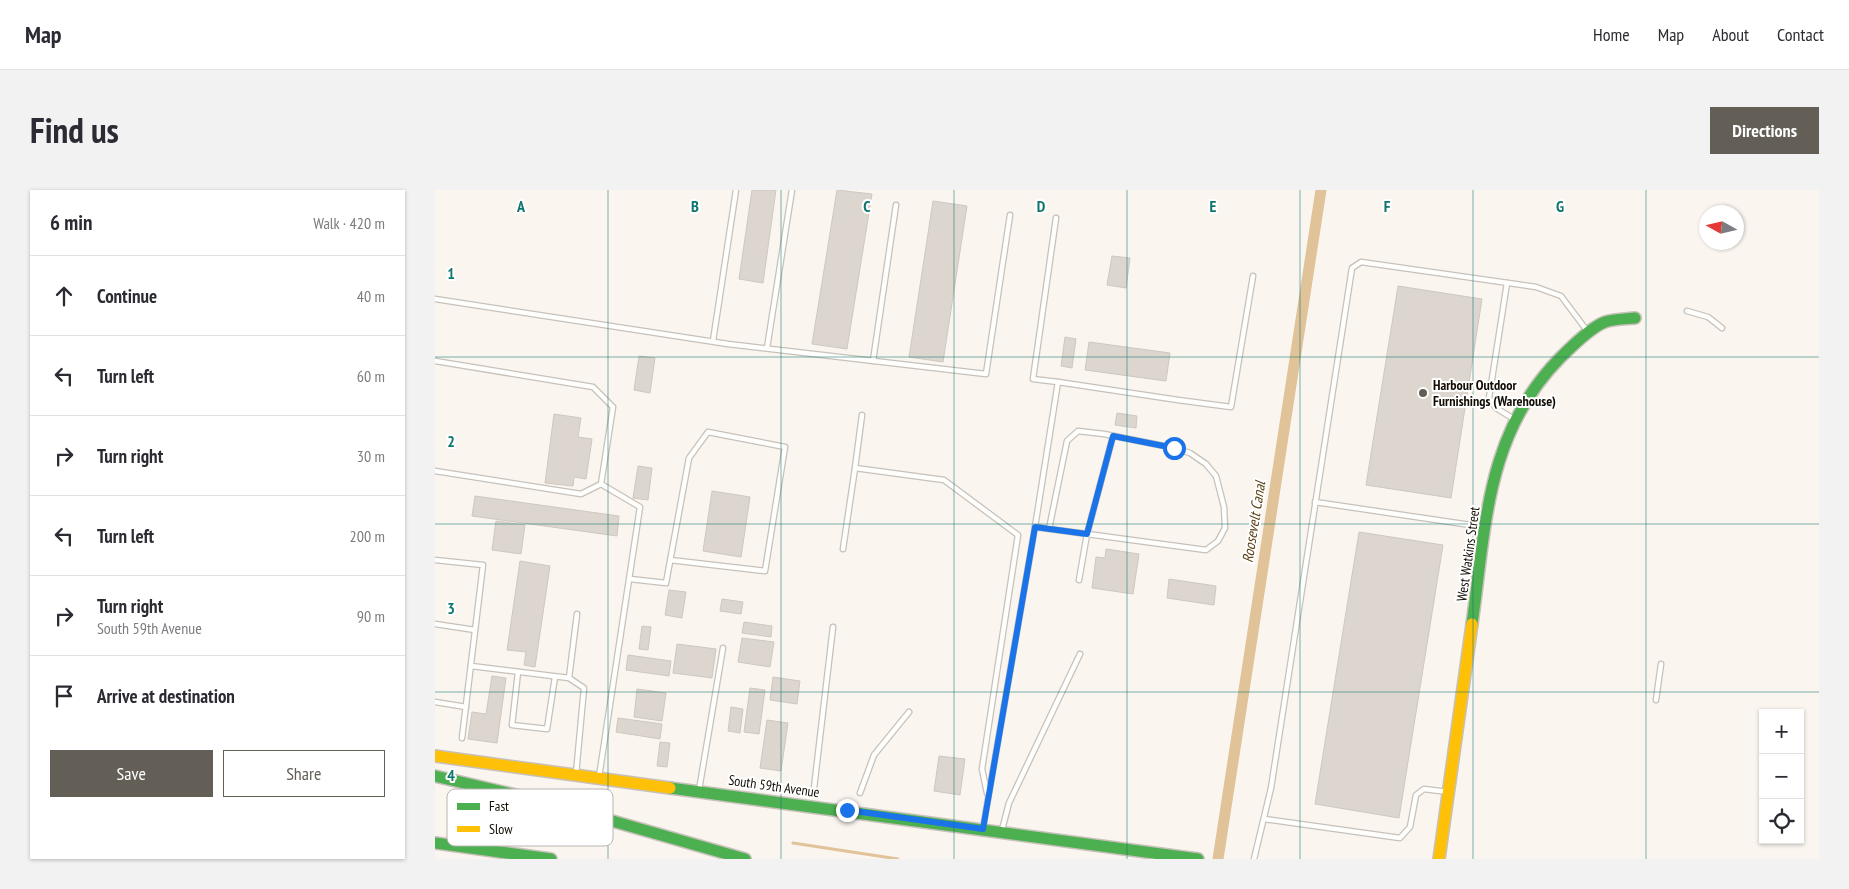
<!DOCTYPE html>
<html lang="en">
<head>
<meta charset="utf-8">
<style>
  :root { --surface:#fff; --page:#f2f2f3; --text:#2b2b33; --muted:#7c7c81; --line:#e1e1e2; --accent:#635e56 }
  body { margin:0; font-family:"PT Sans Narrow",sans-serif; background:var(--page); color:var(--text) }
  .controls { position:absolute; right:15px; bottom:15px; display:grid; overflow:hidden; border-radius:0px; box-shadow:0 1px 4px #0004 }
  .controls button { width:45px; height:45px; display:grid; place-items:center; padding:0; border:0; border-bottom:1px solid var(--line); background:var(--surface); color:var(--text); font:25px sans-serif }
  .compass { position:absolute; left:1264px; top:15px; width:45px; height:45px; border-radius:50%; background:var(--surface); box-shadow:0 1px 4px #0004; rotate:278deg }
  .stop { position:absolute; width:15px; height:15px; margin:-11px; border:4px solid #1a73e8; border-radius:50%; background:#fff }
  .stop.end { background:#1a73e8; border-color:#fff; box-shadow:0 1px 5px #0008 }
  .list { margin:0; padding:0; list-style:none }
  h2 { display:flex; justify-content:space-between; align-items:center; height:65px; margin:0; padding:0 20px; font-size:21px }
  h2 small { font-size:16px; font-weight:400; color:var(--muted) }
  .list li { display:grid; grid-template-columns:32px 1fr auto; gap:15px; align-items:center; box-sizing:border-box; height:80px; padding:0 20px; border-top:1px solid var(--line) }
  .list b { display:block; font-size:19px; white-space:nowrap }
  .list p { margin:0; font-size:16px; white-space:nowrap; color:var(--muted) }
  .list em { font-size:16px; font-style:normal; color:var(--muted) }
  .actions { display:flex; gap:10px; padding:15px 20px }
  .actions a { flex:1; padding:11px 0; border:1px solid var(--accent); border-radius:0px; text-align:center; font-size:18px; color:var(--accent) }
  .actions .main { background:var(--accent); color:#fff }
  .icon { flex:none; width:28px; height:28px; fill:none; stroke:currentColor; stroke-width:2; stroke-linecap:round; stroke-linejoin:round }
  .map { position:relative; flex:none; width:1384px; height:669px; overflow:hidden; border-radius:0px }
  header { display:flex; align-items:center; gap:30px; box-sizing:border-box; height:70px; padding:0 25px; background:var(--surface); border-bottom:1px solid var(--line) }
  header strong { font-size:24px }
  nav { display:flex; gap:28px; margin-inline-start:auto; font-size:18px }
  .intro { display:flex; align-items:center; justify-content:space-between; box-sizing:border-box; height:120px; padding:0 30px }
  h1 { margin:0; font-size:35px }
  .button { padding:12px 22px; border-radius:0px; background:var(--accent); color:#fff; font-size:18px; font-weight:700 }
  main { display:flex; gap:30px; padding:0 30px }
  aside { flex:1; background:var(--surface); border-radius:0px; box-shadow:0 1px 4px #0004 }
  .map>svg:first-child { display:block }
</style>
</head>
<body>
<header>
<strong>Map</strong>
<nav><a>Home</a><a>Map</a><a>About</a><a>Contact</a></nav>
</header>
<div class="intro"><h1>Find us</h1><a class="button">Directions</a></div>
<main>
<aside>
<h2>6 min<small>Walk · 420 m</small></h2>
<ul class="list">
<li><svg class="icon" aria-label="ahead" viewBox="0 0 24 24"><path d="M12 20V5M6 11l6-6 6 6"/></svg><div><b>Continue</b></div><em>40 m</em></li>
<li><svg class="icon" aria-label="left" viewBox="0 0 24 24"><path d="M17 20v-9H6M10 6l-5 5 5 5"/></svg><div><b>Turn left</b></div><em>60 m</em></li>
<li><svg class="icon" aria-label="right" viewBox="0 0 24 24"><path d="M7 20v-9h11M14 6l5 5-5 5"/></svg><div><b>Turn right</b></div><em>30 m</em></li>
<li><svg class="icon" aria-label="left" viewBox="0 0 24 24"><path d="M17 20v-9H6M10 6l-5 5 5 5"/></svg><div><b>Turn left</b></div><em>200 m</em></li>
<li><svg class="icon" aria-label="right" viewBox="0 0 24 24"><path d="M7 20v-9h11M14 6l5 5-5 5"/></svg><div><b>Turn right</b><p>South 59th Avenue</p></div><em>90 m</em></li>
<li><svg class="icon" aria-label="arrive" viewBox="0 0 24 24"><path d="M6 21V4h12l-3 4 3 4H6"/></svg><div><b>Arrive at destination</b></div></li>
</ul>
<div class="actions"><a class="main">Save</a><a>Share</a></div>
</aside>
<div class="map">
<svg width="1384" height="669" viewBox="0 0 1384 669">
  <rect width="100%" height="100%" fill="#faf5ef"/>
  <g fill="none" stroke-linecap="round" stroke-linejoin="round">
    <path stroke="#e0c399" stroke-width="3" d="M358 653 463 669"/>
    <path stroke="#e0c399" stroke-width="11" d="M783 669 886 0"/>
  </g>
  <g fill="#dcd6cf" stroke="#cdc8c1">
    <path d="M317 0H341L328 93 304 89Z"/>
    <path d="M402 0 437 4 412 159 377 154Z"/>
    <path d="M498 11 532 16 508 172 474 167Z"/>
    <path d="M677 66 695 68 691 98 672 95Z"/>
    <path d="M963 96 1047 109 1016 308 931 295Z"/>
    <path d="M630 147 641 149 637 178 626 176Z"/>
    <path d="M654 152 735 163 731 191 650 180Z"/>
    <path d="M204 166 220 168 215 203 199 200Z"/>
    <path d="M682 223 702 226 701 238 680 235Z"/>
    <path d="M119 224 146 228 143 247 157 249 151 289 139 287 138 296 110 293Z"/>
    <path d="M203 276 217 278 213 310 198 308Z"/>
    <path d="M277 301 315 307 306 367 268 361Z"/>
    <path d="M40 306 184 326 182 346 37 326Z"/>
    <path d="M61 331 90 335 86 364 57 360Z"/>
    <path d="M924 342 1008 355 964 628 880 614Z"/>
    <path d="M671 359 704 364 698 404 657 398 661 367 670 368Z"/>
    <path d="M85 371 115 376 100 477 89 475 91 462 72 460Z"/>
    <path d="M734 389 781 396 779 415 732 408Z"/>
    <path d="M234 400 251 402 247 428 230 425Z"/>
    <path d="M287 409 308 412 306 424 285 421Z"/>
    <path d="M309 432 337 436 336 447 307 443Z"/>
    <path d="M207 436 216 437 213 460 204 459Z"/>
    <path d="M307 448 339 452 335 477 303 472Z"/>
    <path d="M242 454 281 459 277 488 238 483Z"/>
    <path d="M193 465 236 471 234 486 191 480Z"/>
    <path d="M57 486 71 488 62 553 33 549 37 522 51 524Z"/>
    <path d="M338 487 365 491 362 514 335 510Z"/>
    <path d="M315 498 330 500 324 544 309 542Z"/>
    <path d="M202 499 231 503 227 531 199 527Z"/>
    <path d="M296 517 308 519 305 543 293 541Z"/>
    <path d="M183 528 227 534 225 549 181 542Z"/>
    <path d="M332 530 353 533 346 581 325 578Z"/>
    <path d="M225 552 235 553 232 577 222 576Z"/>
    <path d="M504 566 530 569 525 605 499 601Z"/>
  </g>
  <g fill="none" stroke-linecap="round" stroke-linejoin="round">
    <defs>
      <g id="lane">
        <path d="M621 28 598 189 623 192"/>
        <path d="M1072 93 1054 208 1061 218 1079 229"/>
        <path d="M0 109 293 154 551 184 575 25"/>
        <path d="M1252 121 1273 127 1287 138"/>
        <path d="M278 151 301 0"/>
        <path d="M332 158 357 0"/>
        <path d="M0 171 158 197 178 217 166 294 205 317 164 587"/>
        <path d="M438 171 461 15"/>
        <path d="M420 278 427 225"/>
        <path d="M0 281 146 304 166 294"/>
        <path d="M880 312 1049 337"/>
        <path d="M600 337 771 360 783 351 790 338 789 317 781 286 771 274 755 263 739 258 669 244 643 241 632 251 614 339"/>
        <path d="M408 359 420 278 509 290 583 345 547 579 552 603"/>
        <path d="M0 370 48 375 27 548"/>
        <path d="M195 389 231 393 254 268 273 242 350 257 330 381 235 370"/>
        <path d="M644 390 652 344 678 246"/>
        <path d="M0 434 40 440"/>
        <path d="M36 476 134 488 149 498 141 584"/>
        <path d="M83 482 77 535 112 539 120 487"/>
        <path d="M134 488 142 424"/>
        <path d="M1221 510 1226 474"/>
        <path d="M0 512 31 517"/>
        <path d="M379 598 398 437"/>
        <path d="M264 600 288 458"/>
        <path d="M425 603 439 565 474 522"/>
        <path d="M829 629 965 648 975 637 981 605 989 599 1013 602"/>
        <path d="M548 638 600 337 623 192 743 210 796 217 818 86"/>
        <path d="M567 640 574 613 645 464"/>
        <path d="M819 669 836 598 917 78 926 72 1101 97 1126 106 1153 142"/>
      </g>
      <g id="fast">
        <path d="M1037 434C1051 335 1051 243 1125 168 1136 157 1156 137 1170 132 1179 129 1190 129 1200 128"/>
        <path d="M0 586 111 612 310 669"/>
        <path d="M235 598 763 669"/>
        <path d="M0 653 116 669"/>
      </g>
      <g id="slow">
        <path d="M0 566 235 598"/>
        <path d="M1004 669 1037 434"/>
      </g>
    </defs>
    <use href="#lane" stroke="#c7c1ba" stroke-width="7"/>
    <use href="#fast" stroke="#c7c1ba" stroke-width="14"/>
    <use href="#slow" stroke="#c7c1ba" stroke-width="14"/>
    <use href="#lane" stroke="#fefefd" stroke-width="4.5"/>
    <use href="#fast" stroke="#4caf50" stroke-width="11"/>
    <use href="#slow" stroke="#ffc107" stroke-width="11"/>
  </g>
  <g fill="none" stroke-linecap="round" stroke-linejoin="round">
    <path stroke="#1a73e8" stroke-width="6" d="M412 620 548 639 600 337 652 344 678 246 739 258"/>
  </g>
  <path fill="none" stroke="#0f766e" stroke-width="1" stroke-opacity="0.55" d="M173 0V669M346 0V669M519 0V669M692 0V669M865 0V669M1038 0V669M1211 0V669M0 167H1384M0 334H1384M0 502H1384"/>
  <circle fill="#635e56" stroke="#fff" stroke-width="2" cx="988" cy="203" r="5"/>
  <g text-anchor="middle" stroke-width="4" stroke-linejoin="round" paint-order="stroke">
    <g font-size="14" font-weight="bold" fill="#120c04" stroke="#fff" text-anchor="start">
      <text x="998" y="200">Harbour Outdoor<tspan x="998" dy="16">Furnishings (Warehouse)</tspan></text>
    </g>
    <g font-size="14" fill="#120c04" stroke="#fff">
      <text transform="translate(1033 364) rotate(-82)" y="5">West Watkins Street</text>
      <text transform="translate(339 596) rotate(8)" y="5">South 59th Avenue</text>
    </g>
    <g font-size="15" font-style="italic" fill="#5c4114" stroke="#fff">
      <text transform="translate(819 332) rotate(-81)" y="5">Roosevelt Canal</text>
    </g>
  </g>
  <rect x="12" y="599" width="166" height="57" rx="8" fill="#fff" stroke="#b8b6b4" stroke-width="1"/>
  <rect x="22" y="613" width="23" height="7" fill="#4caf50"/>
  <rect x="22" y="636" width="23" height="6" fill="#ffc107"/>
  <g font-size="14" fill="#120c04">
    <text x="54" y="621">Fast</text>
    <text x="54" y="644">Slow</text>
  </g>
  <g font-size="16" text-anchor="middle" font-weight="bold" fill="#0f766e" stroke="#fff" stroke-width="4" stroke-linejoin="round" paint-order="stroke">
    <text x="86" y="22">A</text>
    <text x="260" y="22">B</text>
    <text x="432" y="22">C</text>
    <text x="606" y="22">D</text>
    <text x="778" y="22">E</text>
    <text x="952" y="22">F</text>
    <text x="1125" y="22">G</text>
    <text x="16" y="89">1</text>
    <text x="16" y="257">2</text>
    <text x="16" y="424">3</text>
    <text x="16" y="591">4</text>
  </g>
</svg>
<div class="controls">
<button>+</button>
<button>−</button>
<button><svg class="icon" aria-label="locate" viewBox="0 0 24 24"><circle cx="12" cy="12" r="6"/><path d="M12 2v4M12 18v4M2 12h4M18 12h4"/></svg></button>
</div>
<svg class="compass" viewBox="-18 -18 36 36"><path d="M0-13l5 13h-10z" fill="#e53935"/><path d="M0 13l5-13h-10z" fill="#7c7c81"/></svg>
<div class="stop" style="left:739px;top:258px"></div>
<div class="stop end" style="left:412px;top:620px"></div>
</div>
</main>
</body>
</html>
